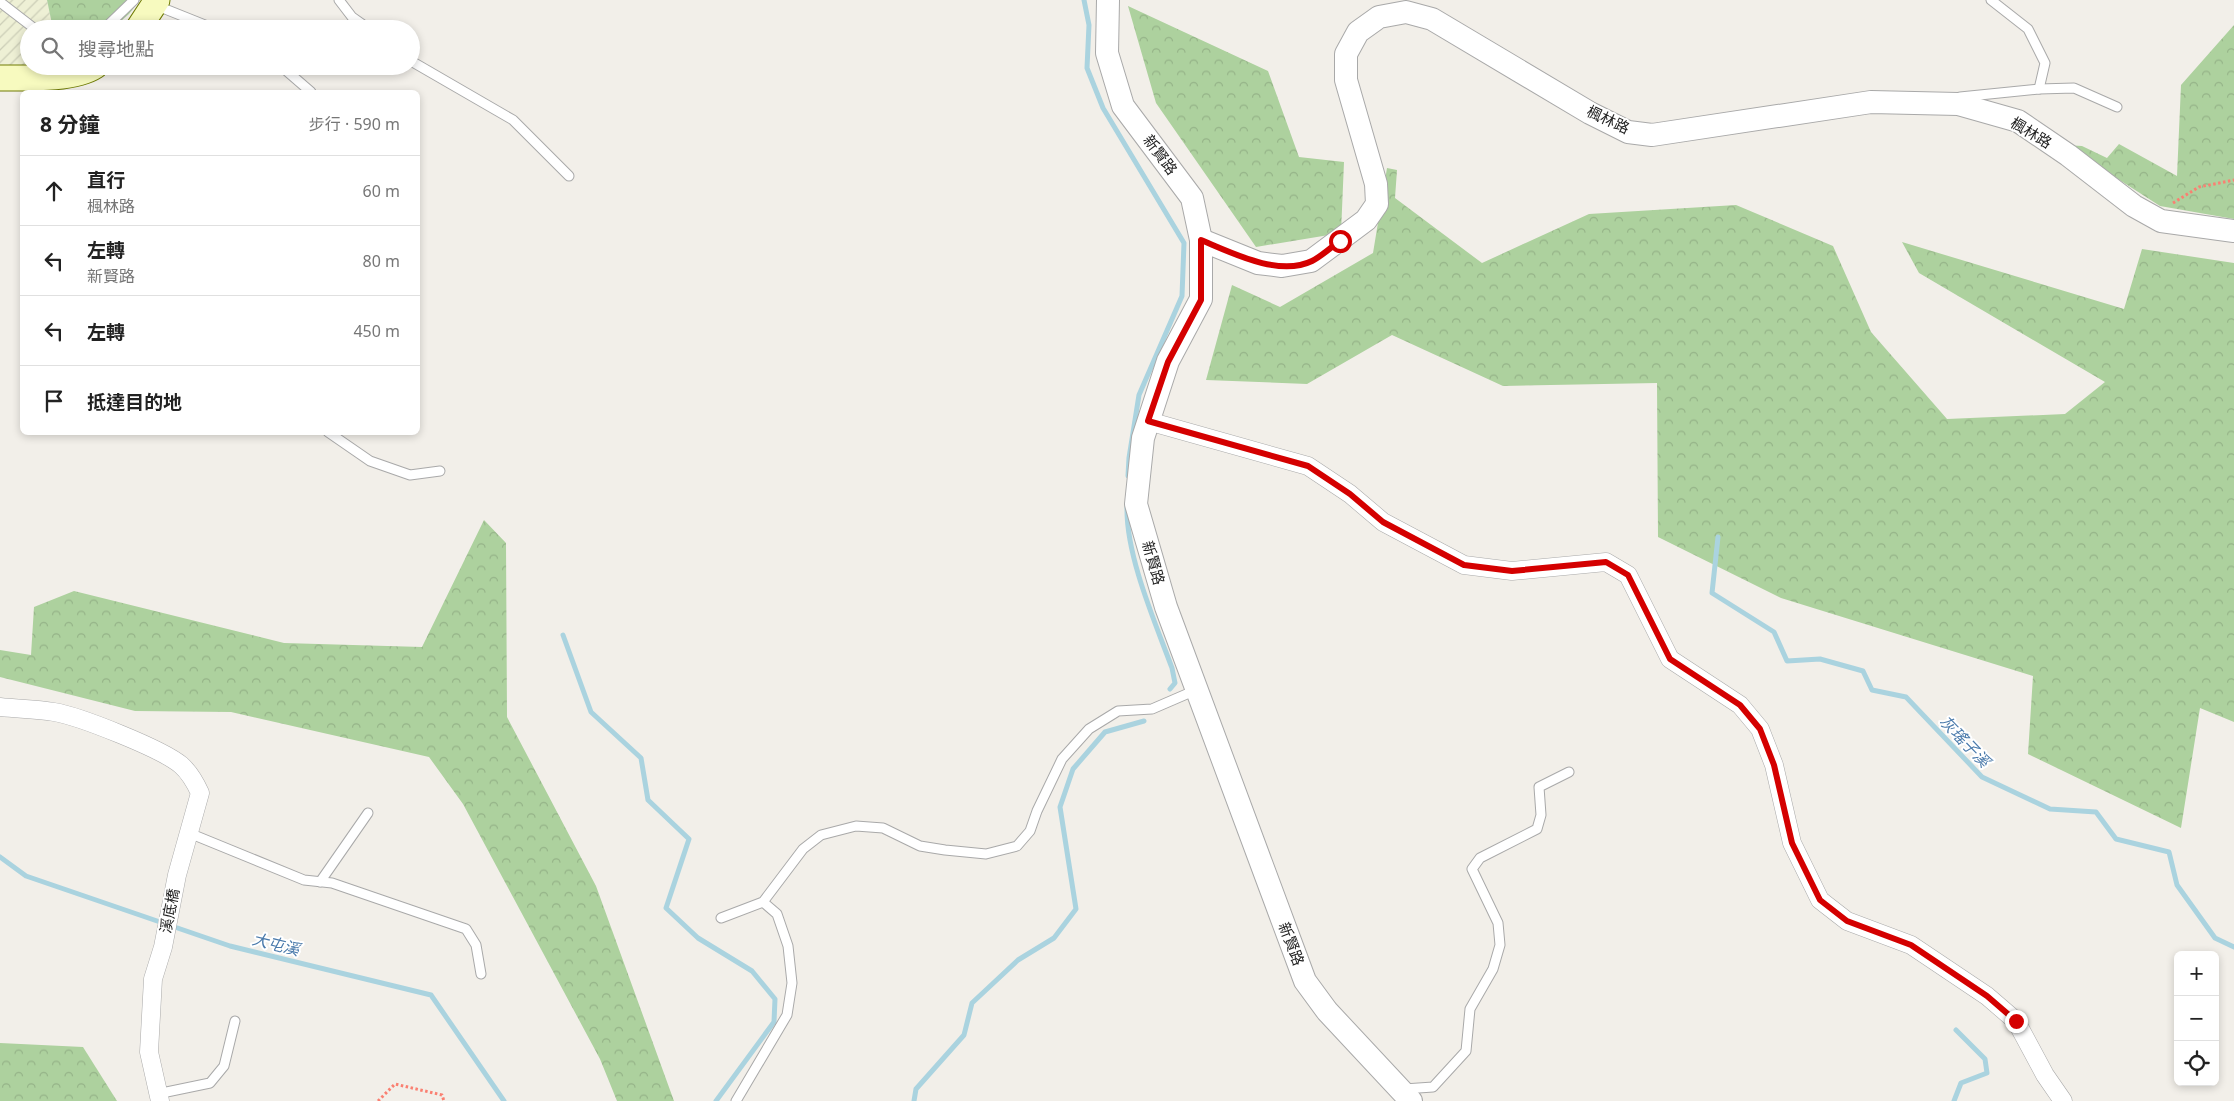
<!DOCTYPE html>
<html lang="zh-TW">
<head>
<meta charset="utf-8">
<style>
  :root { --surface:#fff; --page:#f6f6f6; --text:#222; --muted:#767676; --line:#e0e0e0 }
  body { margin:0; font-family:"Noto Sans","Noto Sans TC",sans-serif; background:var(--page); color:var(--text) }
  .controls { position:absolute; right:15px; bottom:15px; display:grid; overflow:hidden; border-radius:8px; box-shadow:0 2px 8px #0003 }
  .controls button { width:45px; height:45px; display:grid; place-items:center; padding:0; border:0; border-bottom:1px solid var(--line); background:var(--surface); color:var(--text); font:25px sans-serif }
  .stop { position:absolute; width:15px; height:15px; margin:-11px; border:4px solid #d40000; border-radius:50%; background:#fff }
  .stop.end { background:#d40000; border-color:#fff; box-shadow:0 1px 5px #0008 }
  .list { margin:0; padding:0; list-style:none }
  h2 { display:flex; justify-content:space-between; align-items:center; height:65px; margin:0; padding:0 20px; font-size:21px }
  h2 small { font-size:16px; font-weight:400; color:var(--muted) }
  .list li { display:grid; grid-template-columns:32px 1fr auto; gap:15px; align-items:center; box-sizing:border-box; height:70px; padding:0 20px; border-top:1px solid var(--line) }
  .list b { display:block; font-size:19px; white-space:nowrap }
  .list p { margin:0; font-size:16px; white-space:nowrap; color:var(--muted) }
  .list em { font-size:16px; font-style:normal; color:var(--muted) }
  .icon { flex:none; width:28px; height:28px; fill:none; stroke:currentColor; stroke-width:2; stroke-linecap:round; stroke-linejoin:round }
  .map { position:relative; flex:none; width:2234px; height:1101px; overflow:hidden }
  .search { position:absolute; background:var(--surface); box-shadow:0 2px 8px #0003; left:20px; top:20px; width:400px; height:55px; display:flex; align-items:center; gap:12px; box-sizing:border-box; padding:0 18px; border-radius:28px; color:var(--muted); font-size:19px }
  .panel { position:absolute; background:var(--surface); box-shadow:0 2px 8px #0003; left:20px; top:90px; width:400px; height:345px; border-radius:8px }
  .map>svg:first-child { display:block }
</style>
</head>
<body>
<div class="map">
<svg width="2234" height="1101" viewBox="0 0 2234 1101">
  <defs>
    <pattern id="farmland-furrows" width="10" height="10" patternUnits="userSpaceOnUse" patternTransform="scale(1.25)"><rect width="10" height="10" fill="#eef0d5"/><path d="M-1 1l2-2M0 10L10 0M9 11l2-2" fill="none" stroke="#ccceb7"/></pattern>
    <pattern id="forest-crowns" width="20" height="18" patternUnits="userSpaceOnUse" patternTransform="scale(1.25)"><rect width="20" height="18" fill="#add19e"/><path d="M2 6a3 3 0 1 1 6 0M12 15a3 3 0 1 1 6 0" fill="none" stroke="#95b388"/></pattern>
  </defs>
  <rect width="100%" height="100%" fill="#f2efe9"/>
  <path fill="url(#farmland-furrows)" d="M0 0H47L53 29H29V64L21 67 0 65Z"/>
  <g fill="url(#forest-crowns)">
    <path d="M47 0H140L129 14 112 29H53Z"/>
    <path d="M1128 6 1268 71 1299 157 1344 162 1341 233 1256 247 1156 103Z"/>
    <path d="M2234 25V219L2160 206 2065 145 2082 146 2107 158 2119 144 2177 176 2181 85Z"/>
    <path d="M1387 168 1397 170 1395 198 1482 263 1589 214 1736 205 1833 246 1871 332 1947 419 2065 414 2105 382 1919 273 1902 242 2124 309 2142 249 2234 263V722L2200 708 2181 828 2028 754 2033 676 1781 598 1658 537 1657 383 1503 386 1392 335 1307 384 1206 380 1232 285 1280 307 1373 253Z"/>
    <path d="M484 520 506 543 507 717 596 886 674 1101H617L600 1059 463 804 429 757 231 712 135 711 0 677V650L31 655 34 607 74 591 284 643 422 647Z"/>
    <path d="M0 1043 83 1047 117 1101H0Z"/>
  </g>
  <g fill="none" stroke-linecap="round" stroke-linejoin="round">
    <g stroke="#aad3df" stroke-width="5">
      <path d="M1084 0 1089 25 1087 68 1103 108 1184 243 1182 296 1139 395 1129 458 1128 476"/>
      <path d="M1127 507C1126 556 1155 622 1172 668L1175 683 1170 689"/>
      <path d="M1718 537 1712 593 1774 632 1787 661 1820 659 1863 671 1872 690 1906 697 1982 777 2050 809 2096 812 2116 839 2169 852 2177 885 2215 938 2234 947"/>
      <path d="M563 635 591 712 641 758 648 800 689 839 666 908 698 938 752 971 775 999 774 1022 716 1101"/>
      <path d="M0 857 26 876 230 946 431 995 504 1101"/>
      <path d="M914 1101 916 1089 964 1035 972 1003 1018 960 1054 938 1076 909 1060 807 1073 769 1105 732 1144 721"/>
      <path d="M1954 1101 1961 1083 1987 1073 1985 1059 1956 1030"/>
    </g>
    <defs>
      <g id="service">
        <path d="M339 0 352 17 369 29"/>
        <path d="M1991 0 2028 29 2045 63 2039 89"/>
        <path d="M0 2 35 29"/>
        <path d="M155 5 215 29"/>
        <path d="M104 29 134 0"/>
        <path d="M411 61 513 120 569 176"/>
        <path d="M281 66 311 92"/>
        <path d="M1960 97 2039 89 2074 88 2117 107"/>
        <path d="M328 432 370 461 410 475 440 471"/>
        <path d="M189 833 304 880 332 883 466 929 476 945 481 974"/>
        <path d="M320 882 368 813"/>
        <path d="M721 918 763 902 803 849 821 835 856 826 883 828 920 846 945 850 986 854 1017 846 1030 831 1037 811 1062 759 1089 729 1118 711 1152 709 1196 690"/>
        <path d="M1404 1089 1433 1087 1466 1051 1470 1009 1493 969 1500 945 1498 923 1472 869 1480 858 1537 829 1541 815 1539 787 1569 772"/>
        <path d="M157 1094 210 1083 224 1066 235 1021"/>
        <path d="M736 1101 787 1015 792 983 788 946 777 914 763 902"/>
      </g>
      <g id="minor">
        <path d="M1148 421 1308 466 1350 494 1383 522 1464 565 1512 571 1606 562 1628 575 1670 659 1740 705 1760 729 1774 765 1792 843 1820 900 1847 921 1911 945 1987 996 2016 1021 2045 1075 2063 1101"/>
        <path d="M0 707C18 709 36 709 54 712 79 716 162 749 181 765 190 773 195 782 200 793L177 875 163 947 153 979 149 1052 160 1101"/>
      </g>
      <g id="tertiary">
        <path d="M1108 0 1107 53 1123 106 1192 198 1201 240V299L1168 361 1143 438 1136 504 1166 607 1305 981 1327 1011 1411 1101"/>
        <path d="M1201 240 1258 263 1282 266 1311 261 1366 220 1377 204 1376 184 1346 80V54L1358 32 1379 17 1406 12 1432 19 1590 113 1628 132 1652 135 1871 102 1958 104 2018 121 2068 155 2134 206 2161 221 2234 231"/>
      </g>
      <g id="secondary">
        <path d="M138 29 157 0"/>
        <path d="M0 78C26 78 74 80 95 66"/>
      </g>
    </defs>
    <use href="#service" stroke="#a9a9a9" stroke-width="11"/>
    <use href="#minor" stroke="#a9a9a9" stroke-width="19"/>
    <use href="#tertiary" stroke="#a9a9a9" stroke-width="24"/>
    <use href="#secondary" stroke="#707d05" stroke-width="27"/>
    <g stroke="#fa8072" stroke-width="3" stroke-dasharray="2.5 2.5" stroke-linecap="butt">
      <path d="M2173 203 2199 187 2234 180"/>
      <path d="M378 1101 395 1084 442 1095 444 1101"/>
    </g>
    <use href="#service" stroke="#fff" stroke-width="9"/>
    <use href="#minor" stroke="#fff" stroke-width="18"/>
    <use href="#tertiary" stroke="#fff" stroke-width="22"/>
    <use href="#secondary" stroke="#f7fabf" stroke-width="25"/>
  </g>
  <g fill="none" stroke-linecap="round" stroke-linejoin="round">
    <path stroke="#d40000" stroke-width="6" d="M1340 241C1331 247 1322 256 1312 261 1279 277 1232 253 1201 240V300L1168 362 1148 421 1308 466 1350 494 1383 522 1464 565 1512 571 1606 562 1628 575 1670 659 1740 705 1760 729 1774 765 1792 843 1820 900 1847 921 1911 945 1987 996 2016 1021"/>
  </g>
  <g text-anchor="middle" stroke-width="4" stroke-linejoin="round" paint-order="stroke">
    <g font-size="15" fill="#222" stroke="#fff">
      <text transform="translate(1608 120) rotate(25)" y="5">楓林路</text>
      <text transform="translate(2031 133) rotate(31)" y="5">楓林路</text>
      <text transform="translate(1160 155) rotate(53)" y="5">新賢路</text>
      <text transform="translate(1153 563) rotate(74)" y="5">新賢路</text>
      <text transform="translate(170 911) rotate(-79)" y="5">溪底橋</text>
      <text transform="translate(1291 944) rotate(69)" y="5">新賢路</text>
    </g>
    <g font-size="16" font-style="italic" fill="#4a7aab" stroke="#fff">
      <text transform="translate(1965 741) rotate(46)" y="6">灰瑤子溪</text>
      <text transform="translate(276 944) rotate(14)" y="6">大屯溪</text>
    </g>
  </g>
</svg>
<div class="controls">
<button>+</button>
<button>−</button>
<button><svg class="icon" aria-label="locate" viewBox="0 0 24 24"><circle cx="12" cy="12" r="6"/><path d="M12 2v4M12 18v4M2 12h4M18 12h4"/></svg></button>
</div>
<div class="stop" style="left:1340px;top:241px"></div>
<div class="stop end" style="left:2016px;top:1021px"></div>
<div class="search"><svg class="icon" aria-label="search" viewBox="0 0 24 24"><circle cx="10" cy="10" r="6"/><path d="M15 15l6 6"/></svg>搜尋地點</div>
<section class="panel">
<h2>8 分鐘<small>步行 · 590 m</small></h2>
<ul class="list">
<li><svg class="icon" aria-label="ahead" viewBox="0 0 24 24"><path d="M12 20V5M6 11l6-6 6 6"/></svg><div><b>直行</b><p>楓林路</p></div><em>60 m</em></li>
<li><svg class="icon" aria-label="left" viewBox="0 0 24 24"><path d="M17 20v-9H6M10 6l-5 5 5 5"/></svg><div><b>左轉</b><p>新賢路</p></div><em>80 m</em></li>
<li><svg class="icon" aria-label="left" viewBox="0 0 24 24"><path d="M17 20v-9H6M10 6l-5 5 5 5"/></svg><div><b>左轉</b></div><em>450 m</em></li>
<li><svg class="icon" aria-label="arrive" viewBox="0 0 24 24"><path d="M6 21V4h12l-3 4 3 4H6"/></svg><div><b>抵達目的地</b></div></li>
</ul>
</section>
</div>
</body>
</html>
